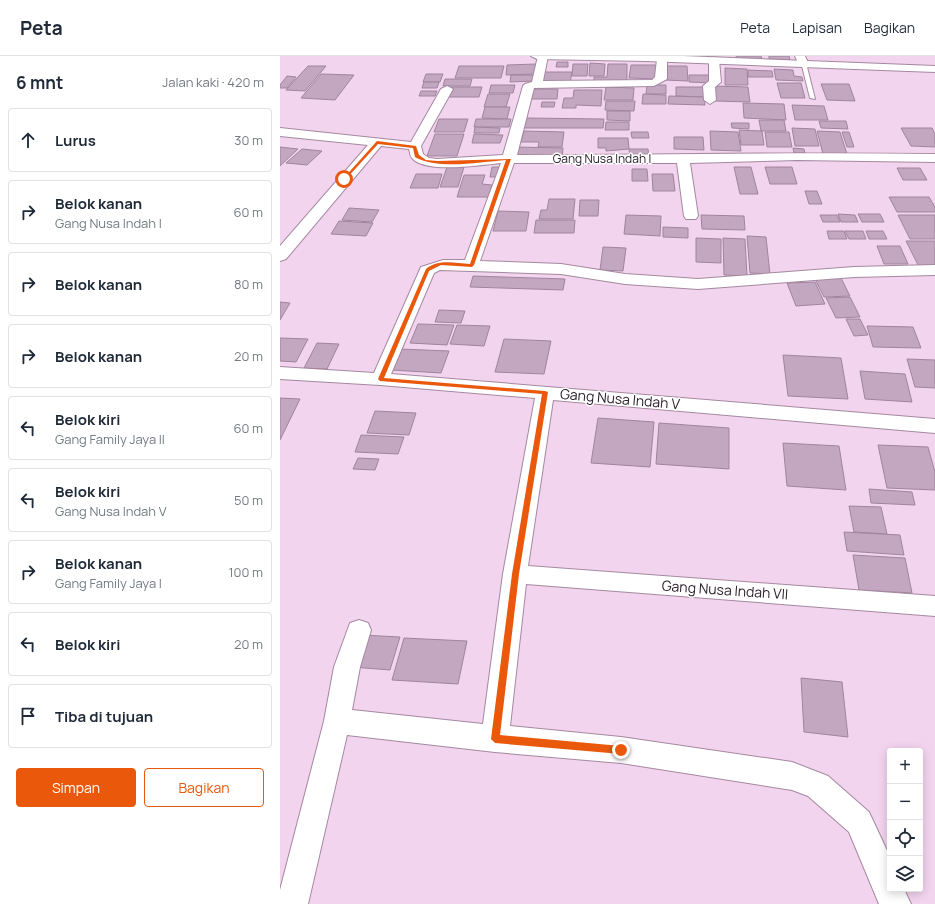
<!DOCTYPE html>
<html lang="id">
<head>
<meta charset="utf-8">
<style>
  :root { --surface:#fff; --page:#f2f2f3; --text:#1f2937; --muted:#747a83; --line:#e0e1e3; --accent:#ea580c }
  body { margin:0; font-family:Manrope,sans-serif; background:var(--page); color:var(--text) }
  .controls { position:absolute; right:12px; bottom:12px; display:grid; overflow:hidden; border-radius:4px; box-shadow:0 2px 10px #0003 }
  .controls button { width:36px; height:36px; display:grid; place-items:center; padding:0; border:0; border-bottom:1px solid var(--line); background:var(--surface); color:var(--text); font:20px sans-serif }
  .stop { position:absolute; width:12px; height:12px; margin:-9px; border:3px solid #ea580c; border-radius:50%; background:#fff }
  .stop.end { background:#ea580c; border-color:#fff; box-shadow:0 1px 4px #0008 }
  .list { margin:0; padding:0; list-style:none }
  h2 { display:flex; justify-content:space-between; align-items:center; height:52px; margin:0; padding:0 16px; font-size:17px }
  h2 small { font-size:13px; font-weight:400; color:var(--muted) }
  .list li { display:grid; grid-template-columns:26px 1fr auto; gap:12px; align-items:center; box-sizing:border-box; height:64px; margin:0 8px 8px; padding:0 8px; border:1px solid var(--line); border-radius:4px }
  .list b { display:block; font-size:15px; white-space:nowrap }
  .list p { margin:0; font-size:13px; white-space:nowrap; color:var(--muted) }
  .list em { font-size:13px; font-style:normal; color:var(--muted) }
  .actions { display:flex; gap:8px; padding:12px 16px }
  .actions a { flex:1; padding:9px 0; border:1px solid var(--accent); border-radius:4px; text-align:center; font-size:14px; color:var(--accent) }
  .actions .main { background:var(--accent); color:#fff }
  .icon { flex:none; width:22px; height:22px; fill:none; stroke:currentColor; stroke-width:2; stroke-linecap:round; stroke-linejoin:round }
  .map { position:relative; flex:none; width:655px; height:848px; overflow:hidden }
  header { display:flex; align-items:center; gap:24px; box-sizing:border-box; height:56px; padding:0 20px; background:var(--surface); border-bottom:1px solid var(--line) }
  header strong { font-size:19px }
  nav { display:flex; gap:22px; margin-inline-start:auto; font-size:14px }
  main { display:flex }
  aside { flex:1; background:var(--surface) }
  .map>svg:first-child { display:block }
</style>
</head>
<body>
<header>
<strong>Peta</strong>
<nav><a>Peta</a><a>Lapisan</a><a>Bagikan</a></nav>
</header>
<main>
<aside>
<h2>6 mnt<small>Jalan kaki · 420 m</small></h2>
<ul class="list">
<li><svg class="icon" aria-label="ahead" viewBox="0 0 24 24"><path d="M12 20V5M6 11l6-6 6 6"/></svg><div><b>Lurus</b></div><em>30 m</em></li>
<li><svg class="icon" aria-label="right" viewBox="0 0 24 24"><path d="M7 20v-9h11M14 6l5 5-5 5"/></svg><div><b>Belok kanan</b><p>Gang Nusa Indah I</p></div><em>60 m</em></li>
<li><svg class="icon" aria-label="right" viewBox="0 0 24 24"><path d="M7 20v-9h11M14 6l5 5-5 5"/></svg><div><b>Belok kanan</b></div><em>80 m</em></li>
<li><svg class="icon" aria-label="right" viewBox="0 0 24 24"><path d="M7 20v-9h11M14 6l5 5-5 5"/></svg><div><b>Belok kanan</b></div><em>20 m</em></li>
<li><svg class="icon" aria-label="left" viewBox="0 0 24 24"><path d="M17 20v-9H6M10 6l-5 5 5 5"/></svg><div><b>Belok kiri</b><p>Gang Family Jaya II</p></div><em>60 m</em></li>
<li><svg class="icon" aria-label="left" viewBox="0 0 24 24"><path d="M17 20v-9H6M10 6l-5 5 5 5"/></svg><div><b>Belok kiri</b><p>Gang Nusa Indah V</p></div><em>50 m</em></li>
<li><svg class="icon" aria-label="right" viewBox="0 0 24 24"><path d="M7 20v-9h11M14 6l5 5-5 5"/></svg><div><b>Belok kanan</b><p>Gang Family Jaya I</p></div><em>100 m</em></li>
<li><svg class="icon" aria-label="left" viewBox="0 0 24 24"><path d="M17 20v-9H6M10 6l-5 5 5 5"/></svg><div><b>Belok kiri</b></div><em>20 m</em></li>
<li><svg class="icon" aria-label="arrive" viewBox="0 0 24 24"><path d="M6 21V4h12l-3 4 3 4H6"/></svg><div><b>Tiba di tujuan</b></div></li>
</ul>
<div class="actions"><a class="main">Simpan</a><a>Bagikan</a></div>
</aside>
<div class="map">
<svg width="655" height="848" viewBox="0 0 655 848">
  <rect width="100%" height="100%" fill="#f3d4ef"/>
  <g fill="#c3a6c0" stroke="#a0849d">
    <path d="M456 0H481L482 3H457Z"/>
    <path d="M489 0H509L510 4 489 3Z"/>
    <path d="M277 6H288V11H276Z"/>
    <path d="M310 7 325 8 324 20H309Z"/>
    <path d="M256 8 255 18 226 19 227 9Z"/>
    <path d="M293 8H308L307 20H292Z"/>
    <path d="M328 8H347V26H314V21H327Z"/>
    <path d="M351 9H377L376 23 349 22Z"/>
    <path d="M28 10H46L25 35 6 34Z"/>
    <path d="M179 10H224L221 22H175Z"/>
    <path d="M385 10H407L408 25 385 24Z"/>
    <path d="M445 12 467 13 468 29H445Z"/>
    <path d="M494 13 513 14 514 20 522 21 523 25 496 24Z"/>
    <path d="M468 14 492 15 493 21H468Z"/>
    <path d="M260 16H292L290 27H258Z"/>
    <path d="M41 18 74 19 55 44 21 42Z"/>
    <path d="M146 18H163L160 26H143Z"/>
    <path d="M231 19H254L253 25 230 26Z"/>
    <path d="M409 19H431V27L409 26Z"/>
    <path d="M7 20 16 21 7 32H0V29Z"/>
    <path d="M165 23H192L190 30H163Z"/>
    <path d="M144 26H159L157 32H142Z"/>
    <path d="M497 27H521L525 42H501Z"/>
    <path d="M541 28H569L575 45 547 44Z"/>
    <path d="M211 29H235L233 37H209Z"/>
    <path d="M367 29H386V38H366Z"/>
    <path d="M434 30 468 31 470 46 435 45Z"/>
    <path d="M172 31H202L199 41H168Z"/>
    <path d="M326 31 354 32 353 44H324Z"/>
    <path d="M396 31H424L425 41 396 40Z"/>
    <path d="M253 33H278L277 43H251Z"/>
    <path d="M294 34H322L321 50 296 49V52H282L284 42H293Z"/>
    <path d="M141 35H157L155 40H139Z"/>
    <path d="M208 38H230L226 51H204Z"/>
    <path d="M363 38 386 39V48H362Z"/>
    <path d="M389 40 424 41 425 49 388 48Z"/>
    <path d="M326 45H355L354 55 325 54Z"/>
    <path d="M262 46H275L274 51H261Z"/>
    <path d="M463 47 504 48 506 64 464 62Z"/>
    <path d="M512 49 544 50 548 64H515Z"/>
    <path d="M205 51H230L227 63 202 62Z"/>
    <path d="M327 55H350V65L327 64Z"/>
    <path d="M246 62 324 63 323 72H244Z"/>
    <path d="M159 63H188L184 76H154Z"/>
    <path d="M196 63H231L229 71H194Z"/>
    <path d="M479 64H504L506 75H481Z"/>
    <path d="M539 65H566L568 73 541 72Z"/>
    <path d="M326 66H349V74H325Z"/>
    <path d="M451 67H469V73L452 72Z"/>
    <path d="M195 71 220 72 219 77H194Z"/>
    <path d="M512 72 535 73 539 90H515Z"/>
    <path d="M621 72H652L655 78V91L631 90Z"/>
    <path d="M459 74 482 75 484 89H461Z"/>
    <path d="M244 75 284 76 282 91H258L259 86H241Z"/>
    <path d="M430 75 458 76 461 95 431 94Z"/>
    <path d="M537 75 560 76 567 98H543Z"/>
    <path d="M351 76H368L369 82H352Z"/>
    <path d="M485 76H509L512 91H487Z"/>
    <path d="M562 76H569L574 91H567Z"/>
    <path d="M155 78H184L177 100H147Z"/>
    <path d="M194 78 223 79 220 87H192Z"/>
    <path d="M394 81H423L424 94 394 93Z"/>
    <path d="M318 82H348L349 93 326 95V92H318Z"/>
    <path d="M0 91 18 93 0 110Z"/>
    <path d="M236 91 283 92 282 102 234 101Z"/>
    <path d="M513 92 524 93 525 97H514Z"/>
    <path d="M22 93 42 95 27 109 6 107Z"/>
    <path d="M349 93H368L369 101H350Z"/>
    <path d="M167 111H184L178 131H160Z"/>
    <path d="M212 111H223L221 121H210Z"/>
    <path d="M454 111H471L478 138H460Z"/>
    <path d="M485 111H512L517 128H490Z"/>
    <path d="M617 112H640L647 124H623Z"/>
    <path d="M352 113H367L368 125H352Z"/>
    <path d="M136 118H162L158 132H130Z"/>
    <path d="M372 118H393L395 135H373Z"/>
    <path d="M184 119H205L202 128 212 129 209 141H177Z"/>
    <path d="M525 135H537L542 148H529Z"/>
    <path d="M609 141H649L655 151V156H617Z"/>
    <path d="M269 143H295L293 163H259L261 154H267Z"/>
    <path d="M300 144H319L318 160H299Z"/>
    <path d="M69 152 99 154 92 166 62 164Z"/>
    <path d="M218 155 249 156 246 175H213Z"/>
    <path d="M558 158 575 159 578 166H561Z"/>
    <path d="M578 158H600L604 166H582Z"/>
    <path d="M346 159 381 160 380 180 344 178Z"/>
    <path d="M421 159 464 160 465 174 422 173Z"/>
    <path d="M540 159H557L560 166H543Z"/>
    <path d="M618 159H655V183H630Z"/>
    <path d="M256 164H295L294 177H254Z"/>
    <path d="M59 165 93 167 86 180 51 178Z"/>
    <path d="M383 171 408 172V182L383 181Z"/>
    <path d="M547 175H564L567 183H549Z"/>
    <path d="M565 175H583L586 183H569Z"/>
    <path d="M586 175H603L607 183H589Z"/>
    <path d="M467 180 486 181 490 218 470 217Z"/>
    <path d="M416 182 441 183V207L416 206Z"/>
    <path d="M443 182 465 183 467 220 444 219Z"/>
    <path d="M626 185H655V211H639Z"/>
    <path d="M597 190H620L628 208H604Z"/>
    <path d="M323 191 346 192 343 215 320 214Z"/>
    <path d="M193 220 285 223 283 234 190 231Z"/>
    <path d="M561 222 570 240 544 241 535 223Z"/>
    <path d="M535 226 545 248 516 250 507 227Z"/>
    <path d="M570 241 580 261 556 262 546 242Z"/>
    <path d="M0 246 10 247 0 264Z"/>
    <path d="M159 254 185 255 181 267 155 266Z"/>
    <path d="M566 263H580L588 279 574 280Z"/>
    <path d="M138 268 174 269 167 289 130 287Z"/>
    <path d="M177 269 210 270 204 290 170 288Z"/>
    <path d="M587 270 633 271 641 292 593 291Z"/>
    <path d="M0 282 28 283 16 306 0 305Z"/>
    <path d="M224 283 271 285 264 318 215 316Z"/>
    <path d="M37 287 59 288 47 313 24 312Z"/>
    <path d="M120 293 169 295 161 317 111 314Z"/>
    <path d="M503 299 561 302 568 343 508 340Z"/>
    <path d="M627 303 655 304V332L635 331Z"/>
    <path d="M580 315 625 318 632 346 585 343Z"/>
    <path d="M0 342 20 343 0 384Z"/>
    <path d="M95 355 136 357 129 379 87 377Z"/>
    <path d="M318 362 374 366 370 411 311 407Z"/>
    <path d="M379 367 449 372V413L376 408Z"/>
    <path d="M81 379 124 381 118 398 75 396Z"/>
    <path d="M503 387 559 390 566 434 507 430Z"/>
    <path d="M598 389 648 391 655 416V434L607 432Z"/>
    <path d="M78 402 99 403 95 414 73 413Z"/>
    <path d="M589 433 632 436 635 449 591 447Z"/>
    <path d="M569 450 601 451 607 478 574 476Z"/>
    <path d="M564 476 620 479 624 499 567 495Z"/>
    <path d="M573 499 625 502 632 537 579 534Z"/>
    <path d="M82 579 120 581 110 614 72 611Z"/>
    <path d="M124 582 187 585 178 628 112 624Z"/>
    <path d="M521 622 562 626 568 681 524 676Z"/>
  </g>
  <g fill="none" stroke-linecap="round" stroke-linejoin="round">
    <defs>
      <path id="lane" d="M521 6 526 7 535 43 530 42Z"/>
      <g id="street">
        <path d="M258 0H268L263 25 372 24 375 21 377 3 381 0 386 1 387 3V23L374 30 254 32 237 99C376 99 516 96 655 98V106L517 104 410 107 418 160 416 163H406L404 160 397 107H234L200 205 281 208 345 218 418 223 574 211 655 209V219L574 221 418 233 345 228 281 218 160 214 154 217 111 318 655 363V377L273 344 248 510 655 540V560L246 528 230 670 341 681 512 706 548 720 589 756 610 801V833H624L631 848H599L569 776 528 740 512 734 341 707 215 696 67 679 28 848H0V834L44 665 54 611 70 567 79 564 88 567 91 574 80 611 72 654 203 668 223 518 255 342 100 329 0 323V311L94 317 141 211 163 204H185L221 107C201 109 145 118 132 102 130 100 130 96 129 93L101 90 6 203 0 205V190L88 89 0 80V72L131 86 161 33 167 30 173 33 141 90 143 98 149 102 157 103 223 99 243 30 245 28 252 26Z"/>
        <path d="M515 0H525L528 7 527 9H519Z"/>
        <path d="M434 1 439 4 441 26 435 31 436 44 430 48 424 44 423 30 429 25V4Z"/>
      </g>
      <path id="secondary" d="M251 0H403L655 10V16L366 5 257 3Z"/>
    </defs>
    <use href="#lane" stroke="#a488a0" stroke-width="2"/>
    <use href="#street" stroke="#a488a0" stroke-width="2"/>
    <use href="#secondary" stroke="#a488a0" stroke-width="2"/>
    <use href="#lane" fill="#fff" fill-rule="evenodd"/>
    <use href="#street" fill="#fff" fill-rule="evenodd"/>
    <use href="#secondary" fill="#fff" fill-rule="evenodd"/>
  </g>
  <path fill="#ea580c" d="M97 85 136 90 139 99 146 104 157 105 231 103 194 209 192 211 161 209 149 215 104 322 265 335 268 336 239 518 220 679 341 690 345 694 344 697 341 698 215 687 211 683 232 518 262 338 100 325 98 323 146 213C158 203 174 207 190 208L226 104C200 106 158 114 135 101L133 92 98 88 65 124H62Z"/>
  <g text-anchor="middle" stroke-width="3" stroke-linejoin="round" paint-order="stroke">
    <g font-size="12" fill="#2c212b" stroke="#fff">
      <text x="322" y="107">Gang Nusa Indah I</text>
    </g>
    <g font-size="14" fill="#2c212b" stroke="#fff">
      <text transform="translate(340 343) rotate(5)" y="5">Gang Nusa Indah V</text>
      <text transform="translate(445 534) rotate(4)" y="5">Gang Nusa Indah VII</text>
    </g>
  </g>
</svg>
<div class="controls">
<button>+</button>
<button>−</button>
<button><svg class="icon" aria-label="locate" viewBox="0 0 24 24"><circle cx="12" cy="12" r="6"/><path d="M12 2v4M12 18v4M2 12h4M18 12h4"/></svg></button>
<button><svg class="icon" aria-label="layers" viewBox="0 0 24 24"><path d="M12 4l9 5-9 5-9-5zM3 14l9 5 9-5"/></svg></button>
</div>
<div class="stop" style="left:64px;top:123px"></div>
<div class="stop end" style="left:341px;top:694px"></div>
</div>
</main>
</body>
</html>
